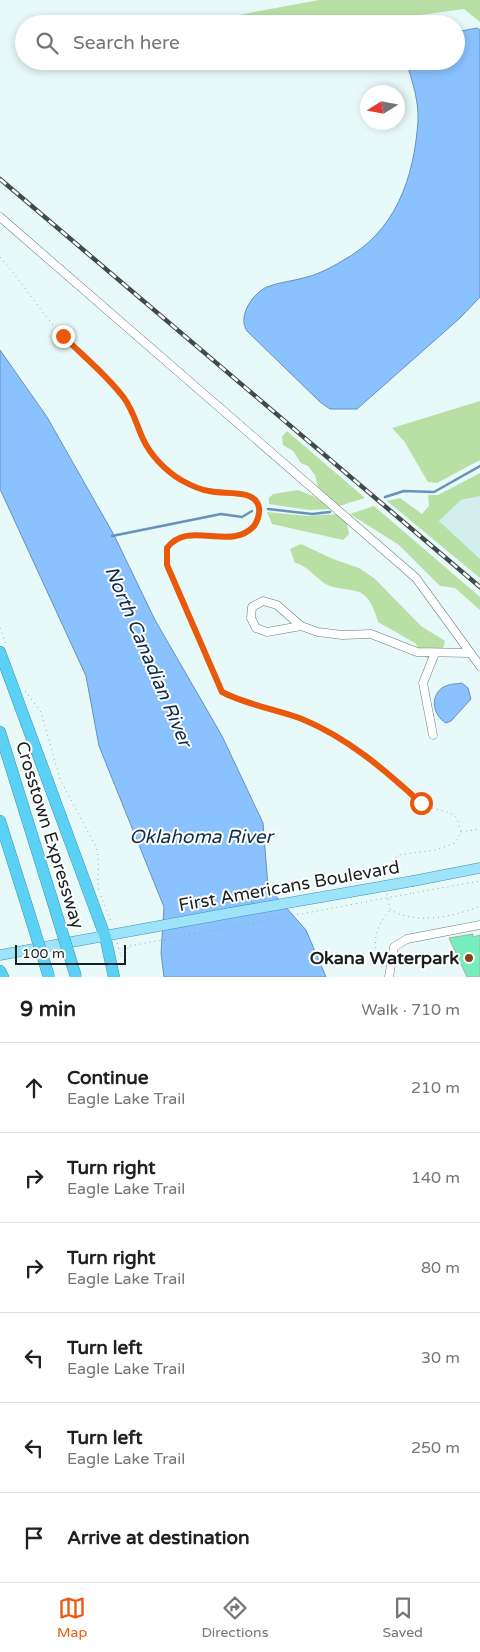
<!DOCTYPE html>
<html lang="en">
<head>
<meta charset="utf-8">
<style>
  :root { --surface:#fff; --page:#f2f2f2; --text:#202124; --muted:#757577; --line:#e0e0e0; --accent:#ea580c }
  body { margin:0; font-family:"Varela Round",sans-serif; background:var(--page); color:var(--text) }
  .compass { position:absolute; left:360px; top:85px; width:45px; height:45px; border-radius:50%; background:var(--surface); box-shadow:0 2px 8px #0003; rotate:259deg }
  .scale { position:absolute; left:15px; bottom:12px; width:111px; box-sizing:border-box; padding-left:5px; border:2px solid #1a2020; border-top:0; font-size:14px; line-height:18px; white-space:nowrap; color:#1a2020; -webkit-text-stroke:4px #fff; paint-order:stroke }
  .stop { position:absolute; width:15px; height:15px; margin:-11px; border:4px solid #ea580c; border-radius:50%; background:#fff }
  .stop.end { background:#ea580c; border-color:#fff; box-shadow:0 1px 5px #0008 }
  .list { margin:0; padding:0; list-style:none }
  h2 { display:flex; justify-content:space-between; align-items:center; height:65px; margin:0; padding:0 20px; font-size:21px }
  h2 small { font-size:16px; font-weight:400; color:var(--muted) }
  .list li { display:grid; grid-template-columns:32px 1fr auto; gap:15px; align-items:center; box-sizing:border-box; height:90px; padding:0 20px; border-top:1px solid var(--line) }
  .list b { display:block; font-size:19px; white-space:nowrap }
  .list p { margin:0; font-size:16px; white-space:nowrap; color:var(--muted) }
  .list em { font-size:16px; font-style:normal; color:var(--muted) }
  .icon { flex:none; width:28px; height:28px; fill:none; stroke:currentColor; stroke-width:2; stroke-linecap:round; stroke-linejoin:round }
  .map { position:relative; flex:none; width:480px; height:977px; overflow:hidden }
  .search { position:absolute; background:var(--surface); box-shadow:0 2px 8px #0003; left:15px; right:15px; top:15px; height:55px; display:flex; align-items:center; gap:12px; box-sizing:border-box; padding:0 18px; border-radius:28px; color:var(--muted); font-size:19px }
  .sheet { height:605px; background:var(--surface) }
  nav { display:flex; justify-content:space-around; align-items:center; box-sizing:border-box; height:70px; border-top:1px solid var(--line); background:var(--surface); font-size:14px; color:var(--muted) }
  nav a { display:grid; justify-items:center; gap:2px }
  nav .on { color:var(--accent) }
  .map>svg:first-child { display:block }
</style>
</head>
<body>
<div class="map">
<svg width="480" height="977" viewBox="0 0 480 977">
  <rect width="100%" height="100%" fill="#e7f9f8"/>
  <path fill="#d3eeed" d="M480 496V559L439 521 461 500Z"/>
  <g fill="#b8e0a5">
    <path d="M319 0H480V22L464 9 390 19 374 24H189Z"/>
    <path d="M184 61H240L193 70Z"/>
    <path d="M480 401V460L437 483 428 482 404 441 392 428Z"/>
    <path d="M287 431 365 498 339 506 318 487 315 475 308 466 301 463 293 451 283 445 282 437Z"/>
    <path d="M480 473V496L461 500 439 521 480 559V578L387 501 400 498 422 514 429 506 428 495H438Z"/>
    <path d="M298 490 313 496 332 509 309 510 269 504V498L273 494Z"/>
    <path d="M374 506 480 597V610L455 588 440 586 399 545 350 514Z"/>
    <path d="M267 512 307 516 338 514 347 524 349 534 343 540 272 524Z"/>
    <path d="M301 544 333 559 359 568 375 579 421 626 445 641 442 654 432 662 424 656 415 643 378 622C375 612 372 602 364 595 356 588 340 590 330 586 317 581 308 565 295 563L290 549Z"/>
  </g>
  <g fill="#8ac2ff" stroke="#6891bc">
    <path d="M477 28 480 30V297L460 318 357 409H330L320 402 247 331C237 316 253 293 267 287 279 282 294 281 307 277 319 274 332 267 342 261 396 232 414 178 418 121 419 101 412 80 406 61H456V32Z"/>
    <path d="M0 350 47 417 114 535 155 620 222 736 263 823 268 887 306 930 326 977H164L161 953 164 907 99 746 86 676 0 489Z"/>
    <path d="M462 683 468 688 471 699 451 721 446 723C434 716 429 698 442 688 447 684 456 684 462 683Z"/>
  </g>
  <g fill="none" stroke-linecap="round" stroke-linejoin="round">
    <g stroke="#6891bc" stroke-width="2.5">
      <path d="M385 497 404 491 434 492 480 466"/>
      <path d="M268 509 312 514 330 512"/>
      <path d="M112 536 221 514 242 517 252 511"/>
    </g>
  </g>
  <path fill="#76edbc" stroke="#a5b3ac" d="M473 934V937L480 935V977H467L449 938Z"/>
  <g fill="none" stroke-linecap="round" stroke-linejoin="round">
    <defs>
      <g id="minor">
        <path d="M0 217 416 578 480 666"/>
        <path d="M301 626 267 632 256 628 251 618 252 607 263 601 277 605 301 626 318 632 342 635 371 634 417 652 470 653"/>
        <path d="M433 735 423 683 435 653"/>
        <path d="M389 977 394 947 407 939 480 925"/>
      </g>
      <g id="major">
        <path d="M413 881 480 868"/>
        <path d="M0 955 230 913"/>
      </g>
      <g id="highway">
        <path d="M0 652 105 936 114 977"/>
        <path d="M0 732 51 896"/>
        <path d="M0 821 26 903"/>
        <path d="M0 971 3 977"/>
      </g>
    </defs>
    <use href="#minor" stroke="#6d7c7b" stroke-width="9"/>
    <use href="#major" stroke="#4593ab" stroke-width="11"/>
    <use href="#highway" stroke="#4593ab" stroke-width="12"/>
    <g stroke="#98a5a5" stroke-width="1" stroke-dasharray="1 4" stroke-linecap="butt">
      <path d="M0 257C22 282 41 312 63 337 82 358 108 375 125 398 140 419 142 445 161 464 178 480 198 491 221 493 230 494 242 492 251 496 256 499 260 506 260 512 256 550 199 528 177 538 172 540 170 544 167 548V565L222 692C248 705 278 708 305 721 332 733 360 749 383 768 396 779 407 792 420 802 431 811 446 808 457 818L461 832 455 843 436 850 398 855 385 871V878"/>
      <path d="M0 628 6 644"/>
      <path d="M25 691 41 712 60 779 96 847C101 862 96 876 99 892"/>
      <path d="M461 832 480 829"/>
      <path d="M413 893 480 881"/>
      <path d="M387 894 390 909C413 926 456 916 480 906"/>
      <path d="M101 896 112 924"/>
      <path d="M117 943 121 956"/>
      <path d="M121 956 130 946"/>
      <path d="M382 967C371 946 374 928 390 910"/>
    </g>
    <use href="#minor" stroke="#fff" stroke-width="8"/>
    <use href="#major" stroke="#9de3fa" stroke-width="10"/>
    <use href="#highway" stroke="#5cd1f6" stroke-width="11"/>
    <defs>
      <path id="rail" d="M0 179 480 587"/>
    </defs>
    <use href="#rail" stroke="#424b4a" stroke-width="4.5"/>
    <use href="#rail" stroke="#fff" stroke-width="2.5" stroke-dasharray="8" stroke-linecap="butt"/>
    <defs>
      <path id="major-bridge" d="M230 913 413 881"/>
      <g id="highway-bridge">
        <path d="M51 896 76 977"/>
        <path d="M26 903 49 977"/>
      </g>
    </defs>
    <use href="#major-bridge" stroke="#4593ab" stroke-width="11" stroke-linecap="butt"/>
    <use href="#highway-bridge" stroke="#4593ab" stroke-width="12" stroke-linecap="butt"/>
    <path stroke="#98a5a5" stroke-width="1" stroke-dasharray="1 4" stroke-linecap="butt" d="M130 946 413 893"/>
    <use href="#major-bridge" stroke="#9de3fa" stroke-width="10"/>
    <use href="#highway-bridge" stroke="#5cd1f6" stroke-width="11"/>
  </g>
  <g fill="none" stroke-linecap="round" stroke-linejoin="round">
    <path stroke="#ea580c" stroke-width="6" d="M63 336C83 356 107 375 124 398 133 410 137 426 143 439 151 456 166 471 181 480 190 485 200 490 209 491 224 495 256 488 259 508 260 514 257 522 254 526 231 552 188 519 167 548V565L222 692C247 705 275 709 302 719 348 738 385 770 421 803"/>
  </g>
  <circle fill="#874317" stroke="#fff" stroke-width="2" cx="469" cy="958" r="5"/>
  <g text-anchor="middle" stroke-width="4" stroke-linejoin="round" paint-order="stroke">
    <g font-size="18" fill="#1a2020" stroke="#fff">
      <text transform="translate(50 835) rotate(73)" y="6">Crosstown Expressway</text>
      <text transform="translate(289 886) rotate(-10)" y="6">First Americans Boulevard</text>
    </g>
    <g font-size="18" font-weight="bold" fill="#1a2020" stroke="#fff" text-anchor="end">
      <text x="459" y="964">Okana Waterpark</text>
    </g>
    <g font-size="19" font-style="italic" fill="#102d4b" stroke="#fff">
      <text transform="translate(149 656) rotate(67)" y="7">North Canadian River</text>
      <text x="201" y="843">Oklahoma River</text>
    </g>
  </g>
</svg>
<svg class="compass" viewBox="-18 -18 36 36"><path d="M0-13l5 13h-10z" fill="#e53935"/><path d="M0 13l5-13h-10z" fill="#757577"/></svg>
<div class="scale">100 m</div>
<div class="stop" style="left:421px;top:803px"></div>
<div class="stop end" style="left:63px;top:336px"></div>
<div class="search"><svg class="icon" aria-label="search" viewBox="0 0 24 24"><circle cx="10" cy="10" r="6"/><path d="M15 15l6 6"/></svg>Search here</div>
</div>
<section class="sheet">
<h2>9 min<small>Walk · 710 m</small></h2>
<ul class="list">
<li><svg class="icon" aria-label="ahead" viewBox="0 0 24 24"><path d="M12 20V5M6 11l6-6 6 6"/></svg><div><b>Continue</b><p>Eagle Lake Trail</p></div><em>210 m</em></li>
<li><svg class="icon" aria-label="right" viewBox="0 0 24 24"><path d="M7 20v-9h11M14 6l5 5-5 5"/></svg><div><b>Turn right</b><p>Eagle Lake Trail</p></div><em>140 m</em></li>
<li><svg class="icon" aria-label="right" viewBox="0 0 24 24"><path d="M7 20v-9h11M14 6l5 5-5 5"/></svg><div><b>Turn right</b><p>Eagle Lake Trail</p></div><em>80 m</em></li>
<li><svg class="icon" aria-label="left" viewBox="0 0 24 24"><path d="M17 20v-9H6M10 6l-5 5 5 5"/></svg><div><b>Turn left</b><p>Eagle Lake Trail</p></div><em>30 m</em></li>
<li><svg class="icon" aria-label="left" viewBox="0 0 24 24"><path d="M17 20v-9H6M10 6l-5 5 5 5"/></svg><div><b>Turn left</b><p>Eagle Lake Trail</p></div><em>250 m</em></li>
<li><svg class="icon" aria-label="arrive" viewBox="0 0 24 24"><path d="M6 21V4h12l-3 4 3 4H6"/></svg><div><b>Arrive at destination</b></div></li>
</ul>
</section>
<nav>
<a class="on"><svg class="icon" aria-label="map" viewBox="0 0 24 24"><path d="M3 6l6-2 6 2 6-2v14l-6 2-6-2-6 2zM9 4v14M15 6v14"/></svg>Map</a>
<a><svg class="icon" aria-label="directions" viewBox="0 0 24 24"><path d="M12 3l9 9-9 9-9-9zM9 14v-3h6M13 9l2 2-2 2"/></svg>Directions</a>
<a><svg class="icon" aria-label="saved" viewBox="0 0 24 24"><path d="M7 4h10v16l-5-4-5 4z"/></svg>Saved</a>
</nav>
</body>
</html>
